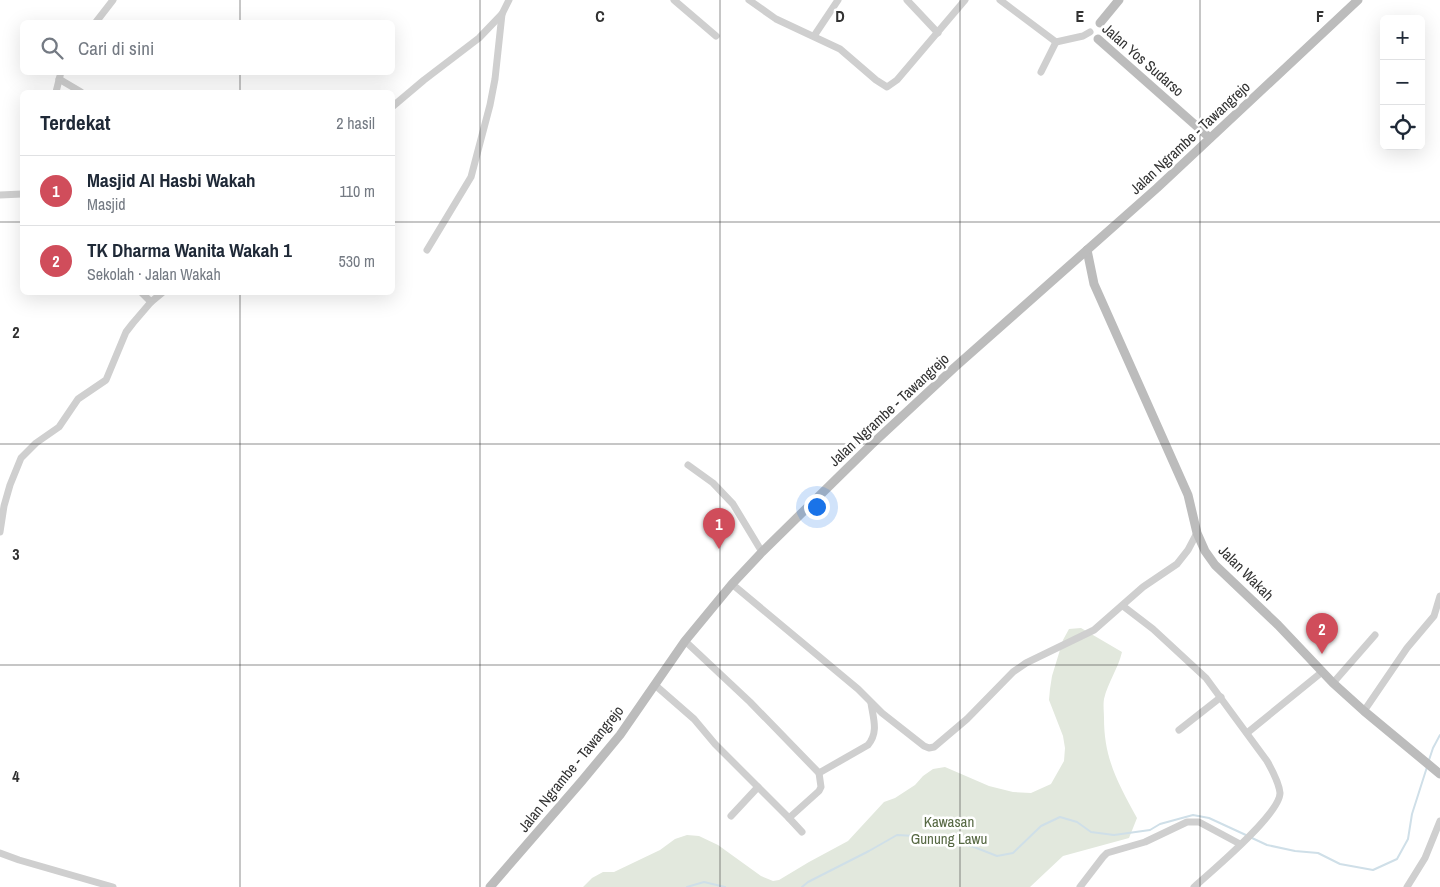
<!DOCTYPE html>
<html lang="id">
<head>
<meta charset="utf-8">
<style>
  :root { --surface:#fff; --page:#f2f2f3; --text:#1f2937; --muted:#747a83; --line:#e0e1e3; --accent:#d04d5b }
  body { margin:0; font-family:"Archivo Narrow",sans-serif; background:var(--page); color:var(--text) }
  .controls { position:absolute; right:15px; top:15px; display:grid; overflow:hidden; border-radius:8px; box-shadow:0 5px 20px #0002 }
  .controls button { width:45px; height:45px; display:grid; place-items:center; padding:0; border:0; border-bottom:1px solid var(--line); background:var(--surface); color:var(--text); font:25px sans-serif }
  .you { position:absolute; left:816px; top:506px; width:18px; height:18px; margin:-12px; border:4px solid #fff; border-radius:50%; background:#1a73e8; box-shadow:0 0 0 8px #1a73e833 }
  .badge { display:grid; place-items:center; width:32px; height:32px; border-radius:50%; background:var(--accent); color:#fff; font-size:16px; font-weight:700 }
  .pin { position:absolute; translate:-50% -41px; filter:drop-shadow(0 1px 2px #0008) }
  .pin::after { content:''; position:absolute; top:26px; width:18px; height:15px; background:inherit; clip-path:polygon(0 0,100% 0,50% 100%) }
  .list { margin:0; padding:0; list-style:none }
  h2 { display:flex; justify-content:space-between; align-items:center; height:65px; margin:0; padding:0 20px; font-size:21px }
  h2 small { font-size:16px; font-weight:400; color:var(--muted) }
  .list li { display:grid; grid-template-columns:32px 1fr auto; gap:15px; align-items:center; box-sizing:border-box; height:70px; padding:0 20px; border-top:1px solid var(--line) }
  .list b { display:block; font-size:19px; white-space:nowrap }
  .list p { margin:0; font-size:16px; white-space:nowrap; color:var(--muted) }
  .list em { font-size:16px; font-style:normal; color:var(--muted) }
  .icon { flex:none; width:28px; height:28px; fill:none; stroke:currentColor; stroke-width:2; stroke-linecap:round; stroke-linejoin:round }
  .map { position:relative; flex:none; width:1440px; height:887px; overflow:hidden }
  .search { position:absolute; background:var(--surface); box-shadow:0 5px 20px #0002; left:20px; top:20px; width:375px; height:55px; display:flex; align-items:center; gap:12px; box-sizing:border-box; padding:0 18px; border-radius:8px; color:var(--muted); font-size:19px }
  .panel { position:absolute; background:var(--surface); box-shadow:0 5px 20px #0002; left:20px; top:90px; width:375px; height:205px; border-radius:8px }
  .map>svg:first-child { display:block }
</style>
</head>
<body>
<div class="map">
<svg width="1440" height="887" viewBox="0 0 1440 887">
  <rect width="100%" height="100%" fill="#fff"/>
  <path fill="#e2e8dd" d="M1081 628 1122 652C1118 669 1108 682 1104 699 1103 705 1104 712 1104 718 1104 759 1118 783 1137 818L1129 838 1063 856 1030 887H583L592 878 603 872H614L660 850 675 839 687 835 699 836 718 845 761 876 773 881 779 880 809 862 848 841 884 802 895 798 915 785 923 776 933 769 945 767 989 786 1013 792 1031 793 1051 784 1064 761 1065 748 1063 736 1049 700 1050 689 1052 676 1063 640 1069 629Z"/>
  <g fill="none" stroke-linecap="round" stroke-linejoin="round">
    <g stroke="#cfdfe8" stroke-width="2">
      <path d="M1429 760 1433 748 1440 735"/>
      <path d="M1252 838 1267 845 1295 851 1318 853 1340 864 1373 870 1397 859 1408 839 1412 814 1427 767"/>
      <path d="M687 887 704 882 725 887"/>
      <path d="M802 887 808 882 869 851 897 835 934 837 974 847 997 856 1013 853 1041 826 1060 817 1077 822 1091 832 1114 835 1150 830 1160 824 1193 815 1209 818 1248 836"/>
    </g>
    <g stroke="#cfcfcf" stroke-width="7">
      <path d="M674 0 716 36"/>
      <path d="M749 0 776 19 840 49 876 80 887 87 897 80 965 0"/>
      <path d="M907 0 938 33"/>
      <path d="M1000 0 1056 42 1083 36 1090 32"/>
      <path d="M96 22 113 0"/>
      <path d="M814 36 838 0"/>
      <path d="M1041 72 1056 42"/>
      <path d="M59 79 81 92"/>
      <path d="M56 92 61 72"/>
      <path d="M392 107 424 80 479 38 502 14"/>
      <path d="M0 195 22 194"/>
      <path d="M427 250 471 177 490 105 495 79 502 14 509 0"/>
      <path d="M141 292 151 302"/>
      <path d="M688 465 713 483 733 504 762 552"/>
      <path d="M0 532 4 506 10 485 21 458 36 443 59 427 78 399 106 380 126 332 133 323 151 302 163 292"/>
      <path d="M732 584 858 689 882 713 924 746 929 748 934 747 967 719 1013 672 1026 663 1094 630 1143 587 1177 564 1188 550 1197 533"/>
      <path d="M1123 606 1153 629 1206 678 1267 761C1272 770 1279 782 1280 793 1280 814 1212 871 1194 887"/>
      <path d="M1333 683 1375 635"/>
      <path d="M655 685 694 719 715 744 789 818 819 791 821 787 819 773 750 702 685 641"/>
      <path d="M1364 711 1407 648 1434 616 1440 596"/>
      <path d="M1179 730 1221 697"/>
      <path d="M1247 733 1322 672"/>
      <path d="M819 773 868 745C879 732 873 718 871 703"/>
      <path d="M731 816 758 787"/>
      <path d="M789 818 802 832"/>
      <path d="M0 853 19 860 113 887"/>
      <path d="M1080 887 1103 857 1107 853 1145 842 1187 822H1199L1240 844"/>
      <path d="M1407 887 1425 858 1440 821"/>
    </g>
    <g stroke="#bcbcbc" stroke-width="9">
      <path d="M1100 23 1119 0"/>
      <path d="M1098 39 1210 138"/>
      <path d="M1087 250 1094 284 1188 495 1197 533 1205 551 1215 565 1278 625 1333 683 1364 711 1440 774"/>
      <path d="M490 887 581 782 620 735 685 641 732 584 762 552 871 445 955 367 1157 188 1358 0"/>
    </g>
  </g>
  <path fill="none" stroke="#323232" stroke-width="1" stroke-opacity="0.55" d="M240 0V22M480 0V887M720 0V887M960 0V887M1200 0V887M240 72V92M0 222H22M392 222H1440M240 292V887M0 444H1440M0 665H1440"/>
  <g text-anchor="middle" stroke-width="5" stroke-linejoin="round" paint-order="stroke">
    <g font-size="15" fill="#323232" stroke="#fff">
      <text transform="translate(1143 60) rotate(41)" y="5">Jalan Yos Sudarso</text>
      <text transform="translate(1190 138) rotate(-43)" y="5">Jalan Ngrambe - Tawangrejo</text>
      <text transform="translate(889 410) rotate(-43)" y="5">Jalan Ngrambe - Tawangrejo</text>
      <text transform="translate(1246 573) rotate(45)" y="5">Jalan Wakah</text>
      <text transform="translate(571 769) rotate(-51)" y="5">Jalan Ngrambe - Tawangrejo</text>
    </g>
    <g font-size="15" fill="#576944" stroke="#fff">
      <text x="949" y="827">Kawasan<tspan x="949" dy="17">Gunung Lawu</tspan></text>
    </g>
  </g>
  <g font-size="16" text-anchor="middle" font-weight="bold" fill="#323232" stroke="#fff" stroke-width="5" stroke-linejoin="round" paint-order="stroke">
    <text x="600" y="22">C</text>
    <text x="840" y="22">D</text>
    <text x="1080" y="22">E</text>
    <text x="1320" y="22">F</text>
    <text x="16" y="338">2</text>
    <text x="16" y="560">3</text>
    <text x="16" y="782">4</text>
  </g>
</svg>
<div class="controls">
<button>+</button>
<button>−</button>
<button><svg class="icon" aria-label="locate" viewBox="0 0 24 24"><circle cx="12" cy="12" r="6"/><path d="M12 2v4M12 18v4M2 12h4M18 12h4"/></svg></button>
</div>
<div class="you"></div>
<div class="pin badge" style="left:719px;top:549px">1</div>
<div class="pin badge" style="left:1322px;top:654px">2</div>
<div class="search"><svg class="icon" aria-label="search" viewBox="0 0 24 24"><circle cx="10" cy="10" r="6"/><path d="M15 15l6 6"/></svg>Cari di sini</div>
<section class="panel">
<h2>Terdekat<small>2 hasil</small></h2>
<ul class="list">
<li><span class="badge">1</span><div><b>Masjid Al Hasbi Wakah</b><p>Masjid</p></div><em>110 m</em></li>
<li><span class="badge">2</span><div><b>TK Dharma Wanita Wakah 1</b><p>Sekolah · Jalan Wakah</p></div><em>530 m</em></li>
</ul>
</section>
</div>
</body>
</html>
